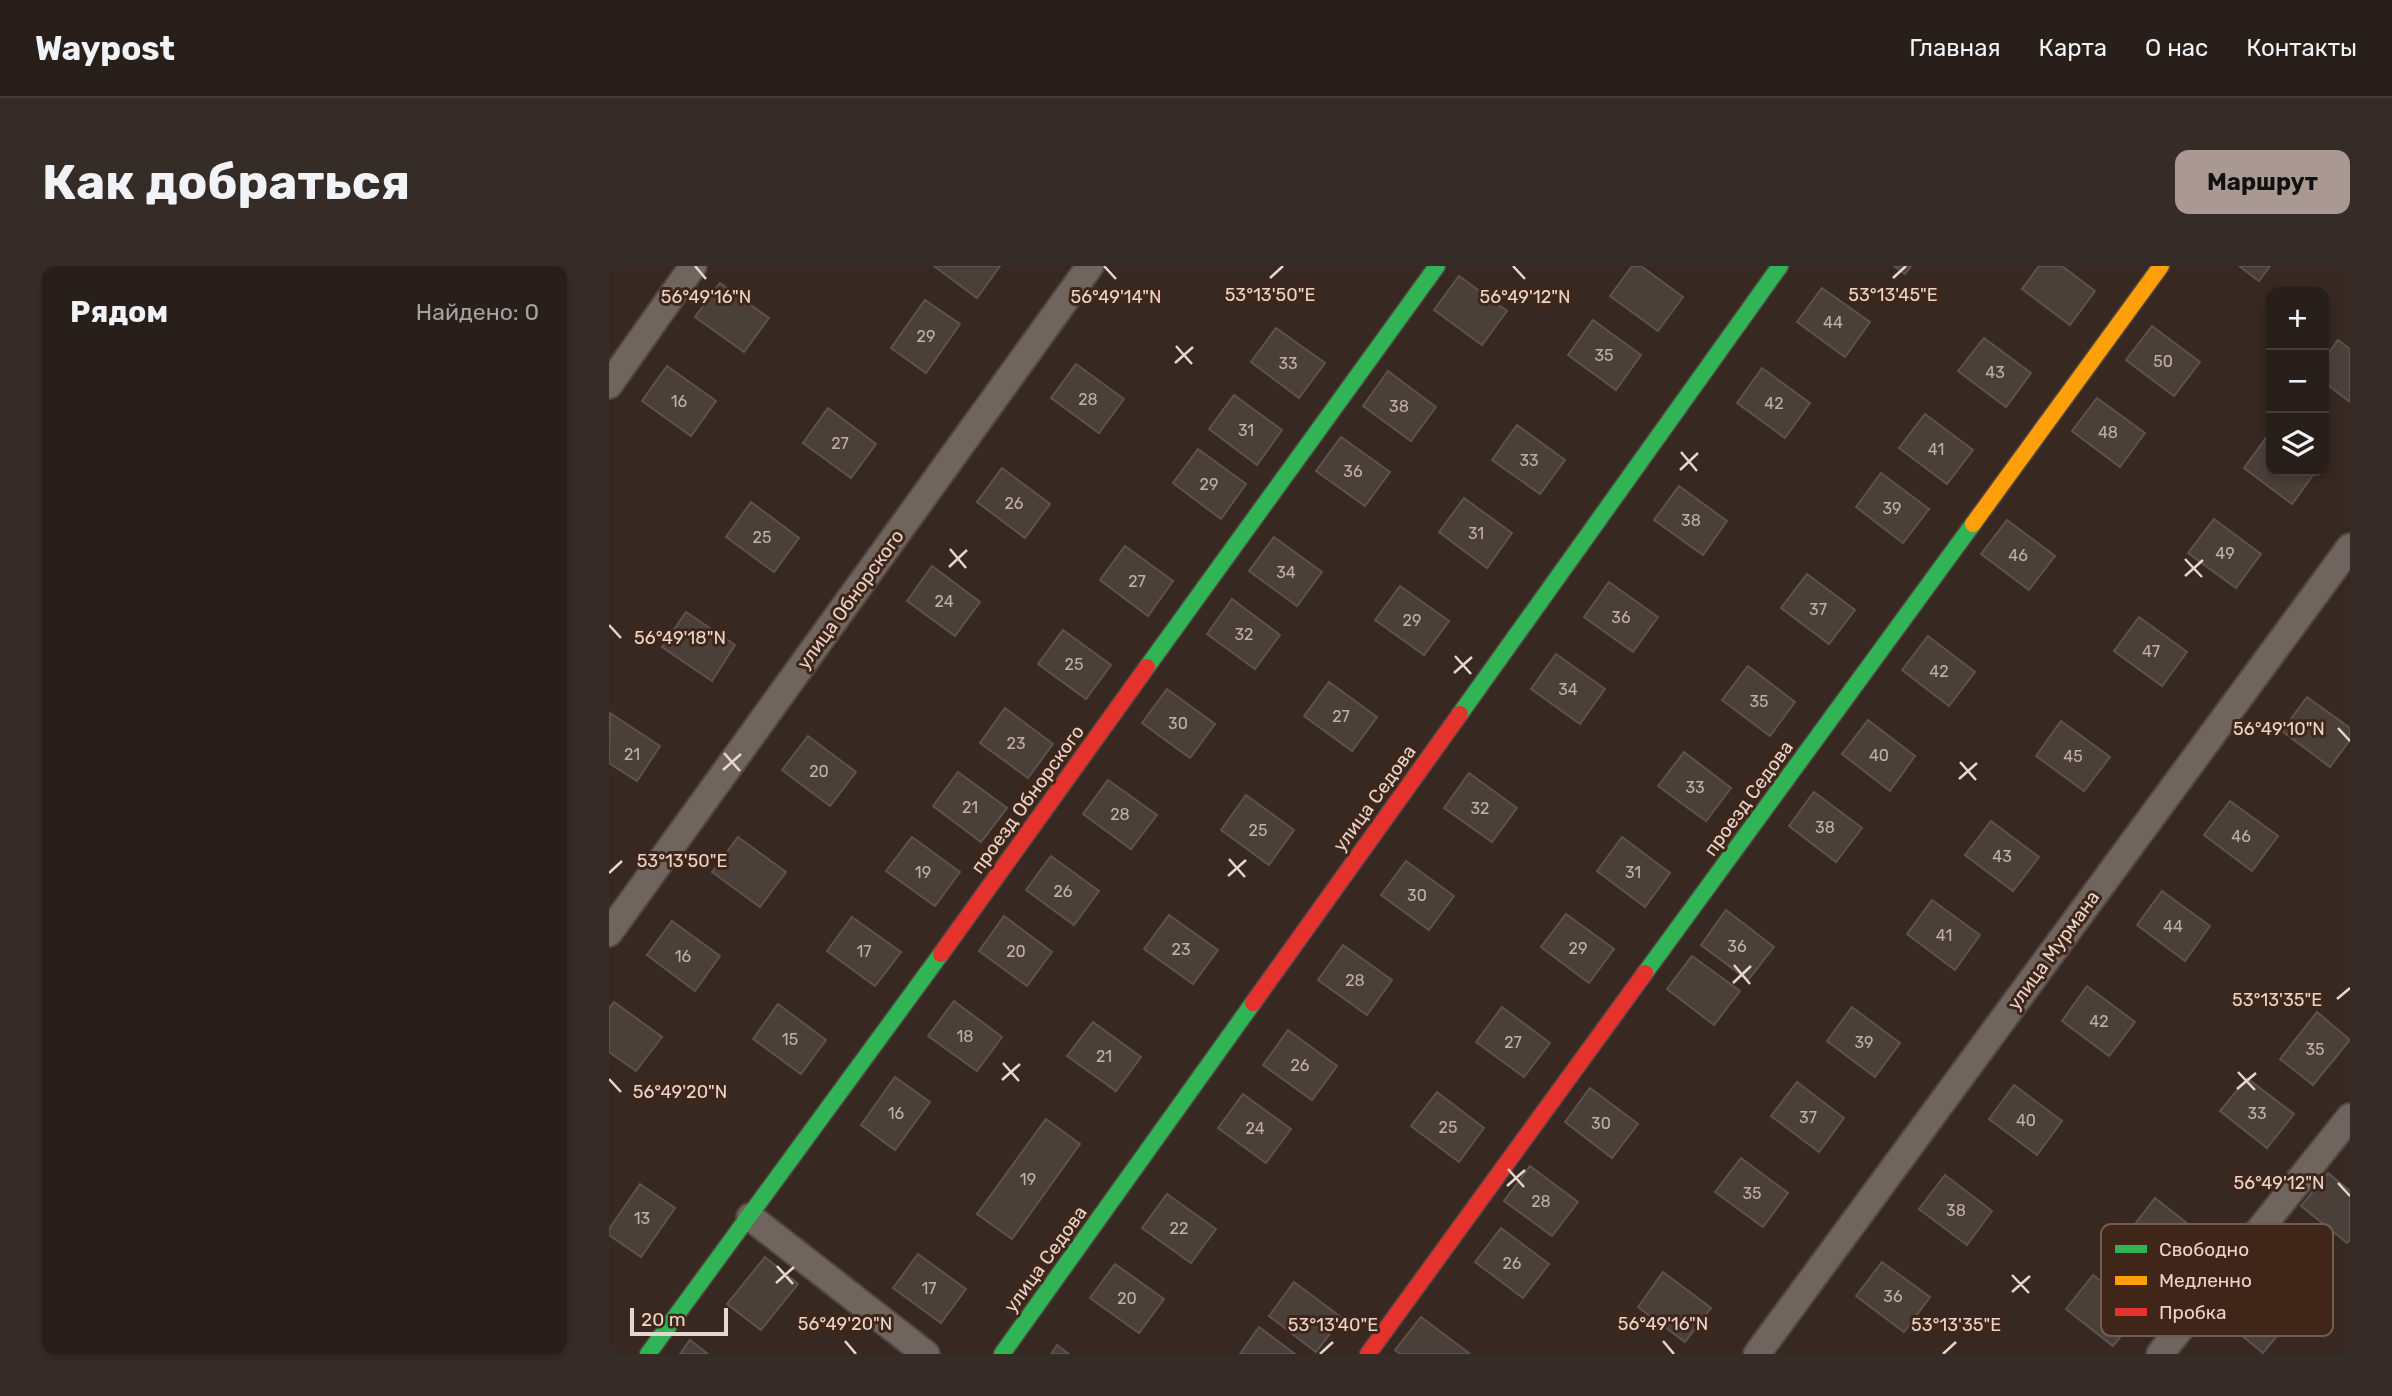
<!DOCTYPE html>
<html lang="ru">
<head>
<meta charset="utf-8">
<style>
  :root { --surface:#291f1a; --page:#352c27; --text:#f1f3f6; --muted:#a5a2a2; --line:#453d39; --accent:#aa9992 }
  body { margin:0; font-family:Rubik,sans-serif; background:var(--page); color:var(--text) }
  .controls { position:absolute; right:21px; top:21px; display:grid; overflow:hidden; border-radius:14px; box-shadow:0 4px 10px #0003 }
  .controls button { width:63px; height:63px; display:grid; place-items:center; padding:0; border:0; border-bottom:2px solid var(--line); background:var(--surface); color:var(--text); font:35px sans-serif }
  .scale { position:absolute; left:21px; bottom:18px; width:98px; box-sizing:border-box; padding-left:7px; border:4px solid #e8d6ce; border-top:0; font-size:19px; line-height:24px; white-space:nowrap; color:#e8d6ce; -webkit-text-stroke:5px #402619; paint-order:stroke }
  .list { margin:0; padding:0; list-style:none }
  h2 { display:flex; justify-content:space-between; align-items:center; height:91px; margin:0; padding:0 28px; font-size:30px }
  h2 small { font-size:23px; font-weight:400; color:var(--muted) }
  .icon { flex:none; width:38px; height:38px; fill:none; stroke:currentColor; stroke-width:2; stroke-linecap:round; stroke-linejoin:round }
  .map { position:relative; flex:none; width:1741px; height:1088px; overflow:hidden; border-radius:14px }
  header { display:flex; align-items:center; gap:42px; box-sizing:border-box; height:98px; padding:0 35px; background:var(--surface); border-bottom:2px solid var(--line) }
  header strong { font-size:33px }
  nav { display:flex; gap:38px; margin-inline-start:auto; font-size:24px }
  .intro { display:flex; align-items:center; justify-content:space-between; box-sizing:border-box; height:168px; padding:0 42px }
  h1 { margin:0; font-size:49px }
  .button { padding:18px 32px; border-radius:14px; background:var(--accent); color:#111; font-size:24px; font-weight:700 }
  main { display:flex; gap:42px; padding:0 42px }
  aside { flex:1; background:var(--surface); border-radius:14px; box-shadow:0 4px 10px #0003 }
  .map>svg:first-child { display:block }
</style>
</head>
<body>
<header>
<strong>Waypost</strong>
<nav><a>Главная</a><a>Карта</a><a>О нас</a><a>Контакты</a></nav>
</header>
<div class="intro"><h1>Как добраться</h1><a class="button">Маршрут</a></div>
<main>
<aside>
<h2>Рядом<small>Найдено: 0</small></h2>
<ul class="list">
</ul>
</aside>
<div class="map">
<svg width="1741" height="1088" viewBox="0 0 1741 1088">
  <rect width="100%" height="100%" fill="#372922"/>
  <g fill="#4b3f39" stroke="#5e524c" stroke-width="2">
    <path d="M325 0H391L368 32Z"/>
    <path d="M1023 0H1032L1074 31 1049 65 1001 30Z"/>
    <path d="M1285 0H1302L1296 8Z"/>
    <path d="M1430 0H1453L1486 25 1461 59 1413 23Z"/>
    <path d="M1630 0H1661L1650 15Z"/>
    <path d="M850 10 898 45 873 79 825 44Z"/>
    <path d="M111 17 160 52 135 86 86 51Z"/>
    <path d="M1213 22 1261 56 1236 91 1188 56Z"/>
    <path d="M316 34 351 58 317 107 282 82Z"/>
    <path d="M984 54 1032 89 1007 124 959 89Z"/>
    <path d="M1543 60 1591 96 1565 130 1517 94Z"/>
    <path d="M667 62 716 97 690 132 642 96Z"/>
    <path d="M1375 72 1422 107 1397 141 1349 105Z"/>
    <path d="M1729 74 1741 83V136L1715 116V94Z"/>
    <path d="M467 98 515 133 490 167 442 132Z"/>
    <path d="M58 100 107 135 82 170 33 135Z"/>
    <path d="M1153 102 1201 137 1176 172 1128 137Z"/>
    <path d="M779 105 827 141 802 175 754 140Z"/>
    <path d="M625 129 673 164 648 199 600 163Z"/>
    <path d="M1488 132 1536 167 1511 201 1463 165Z"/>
    <path d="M219 142 267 178 242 212 194 177Z"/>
    <path d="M1316 148 1364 184 1338 218 1290 182Z"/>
    <path d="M908 159 956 194 931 228 883 194Z"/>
    <path d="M1660 168 1662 169V205H1707L1683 238 1635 202Z"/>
    <path d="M732 171 781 206 756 240 707 205Z"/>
    <path d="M589 183 637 218 612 253 564 217Z"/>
    <path d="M393 202 441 238 416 272 368 236Z"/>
    <path d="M1272 207 1320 243 1294 277 1247 241Z"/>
    <path d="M1070 220 1118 255 1094 289 1045 254Z"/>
    <path d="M855 232 903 267 878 302 830 266Z"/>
    <path d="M142 236 190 272 165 306 117 271Z"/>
    <path d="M1605 253 1652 288 1627 322 1579 287Z"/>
    <path d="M1398 254 1446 290 1420 324 1372 288Z"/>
    <path d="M665 271 713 306 688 340 640 305Z"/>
    <path d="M516 280 564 315 539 350 491 314Z"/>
    <path d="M323 300 371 336 346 370 298 335Z"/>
    <path d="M1198 308 1246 344 1220 378 1172 342Z"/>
    <path d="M1000 316 1049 351 1024 386 975 351Z"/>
    <path d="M791 320 840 355 815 389 766 354Z"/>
    <path d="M623 333 671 369 646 403 598 368Z"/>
    <path d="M77 346 126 379 103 415 53 381Z"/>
    <path d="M1530 351 1578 386 1553 420 1505 385Z"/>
    <path d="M454 364 502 399 477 433 429 398Z"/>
    <path d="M1319 370 1366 406 1340 440 1293 404Z"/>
    <path d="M947 388 996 423 971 458 922 423Z"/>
    <path d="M1139 400 1186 436 1161 470 1113 434Z"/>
    <path d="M720 416 768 451 743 485 695 450Z"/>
    <path d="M558 423 606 458 581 492 533 457Z"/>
    <path d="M1698 431 1741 462V474L1721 501 1673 465Z"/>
    <path d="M396 442 444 478 419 512 371 477Z"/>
    <path d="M1 447 51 480 28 515 0 497Z"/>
    <path d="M1259 454 1306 490 1281 525 1233 488Z"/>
    <path d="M1452 455 1501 491 1475 525 1427 490Z"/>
    <path d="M199 470 247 506 221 540 173 504Z"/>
    <path d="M1075 486 1122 522 1097 555 1049 520Z"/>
    <path d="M349 506 398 542 372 576 324 540Z"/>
    <path d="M860 507 908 542 883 576 835 542Z"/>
    <path d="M499 514 548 549 522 583 474 548Z"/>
    <path d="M1205 526 1253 562 1227 596 1180 560Z"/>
    <path d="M637 529 685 564 660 599 612 564Z"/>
    <path d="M1621 535 1669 570 1643 605 1595 569Z"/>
    <path d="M1382 555 1430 591 1404 625 1356 589Z"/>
    <path d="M129 571 177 606 151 641 103 606Z"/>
    <path d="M303 571 351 606 326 640 277 605Z"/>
    <path d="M1013 571 1061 607 1036 641 988 605Z"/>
    <path d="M442 590 490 625 465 659 417 624Z"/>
    <path d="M797 595 845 630 820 664 772 629Z"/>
    <path d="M1553 625 1601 660 1576 695 1528 659Z"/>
    <path d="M1323 634 1371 669 1346 704 1298 668Z"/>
    <path d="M1117 644 1165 681 1139 714 1092 679Z"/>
    <path d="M957 648 1005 683 980 717 932 681Z"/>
    <path d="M560 649 609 684 584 718 535 683Z"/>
    <path d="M395 650 443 686 418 720 370 685Z"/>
    <path d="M243 651 292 686 266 720 218 685Z"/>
    <path d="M63 655 111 690 86 725 38 689Z"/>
    <path d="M734 679 783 714 758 749 709 714Z"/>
    <path d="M1083 690 1131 725 1105 759 1058 723Z"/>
    <path d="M1478 720 1526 756 1500 790 1453 755Z"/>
    <path d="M345 735 393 771 368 805 319 770Z"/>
    <path d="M5 736 53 771 27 805 0 786V742Z"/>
    <path d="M169 738 217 774 192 808 144 773Z"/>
    <path d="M893 741 941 777 915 811 867 776Z"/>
    <path d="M1243 741 1291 777 1266 811 1218 775Z"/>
    <path d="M1708 746 1741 774 1704 819 1671 793Z"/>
    <path d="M484 756 532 791 507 825 458 790Z"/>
    <path d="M679 764 728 800 703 834 654 799Z"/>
    <path d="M286 811 321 836 286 884 252 859Z"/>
    <path d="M1638 812 1685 848 1658 882 1611 845Z"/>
    <path d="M1188 816 1235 852 1210 886 1162 850Z"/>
    <path d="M1405 819 1453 855 1428 889 1380 853Z"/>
    <path d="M981 822 1029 858 1003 892 956 856Z"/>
    <path d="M828 826 875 862 850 896 802 860Z"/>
    <path d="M634 828 682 863 657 897 609 862Z"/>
    <path d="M437 853 471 878 403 973 368 948Z"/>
    <path d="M1132 892 1179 927 1154 961 1106 926Z"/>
    <path d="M921 900 969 936 943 970 895 935Z"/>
    <path d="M1719 907 1741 925V974L1738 977 1692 940Z"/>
    <path d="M1336 909 1383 945 1358 979 1310 943Z"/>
    <path d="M31 918 66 942 32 991 0 969V963Z"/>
    <path d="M558 928 607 963 582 997 533 962Z"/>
    <path d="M1546 932 1593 969 1567 1003 1520 966Z"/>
    <path d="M892 962 940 998 914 1032 866 996Z"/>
    <path d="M309 988 357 1023 332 1057 284 1022Z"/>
    <path d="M156 991 189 1018 152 1064 118 1038Z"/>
    <path d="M1273 996 1321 1031 1295 1066 1247 1030Z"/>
    <path d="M506 998 555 1033 530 1067 481 1032Z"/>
    <path d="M1054 1006 1102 1042 1076 1076 1029 1041Z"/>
    <path d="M1484 1009 1531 1046 1504 1080 1457 1043Z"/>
    <path d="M685 1016 733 1052 707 1086 660 1050Z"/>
    <path d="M1635 1016 1681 1054 1654 1087 1608 1049Z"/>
    <path d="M812 1051 860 1087 858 1088H791L786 1084Z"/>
    <path d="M650 1061 686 1088H631Z"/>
    <path d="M81 1074 99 1088H71Z"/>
    <path d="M448 1079 460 1088H442Z"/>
  </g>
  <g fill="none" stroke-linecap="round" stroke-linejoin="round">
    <defs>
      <g id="street">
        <path d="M0 119 84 0"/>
        <path d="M0 667 481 0"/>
        <path d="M141 951 317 1088"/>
        <path d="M1148 1088 1741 281"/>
        <path d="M1551 1088 1741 851"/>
      </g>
      <g id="fast">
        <path d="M538 401 828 0"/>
        <path d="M851 448 1171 0"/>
        <path d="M1036 707 1364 258"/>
        <path d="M39 1088 332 688"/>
        <path d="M393 1088 644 737"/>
      </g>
      <path id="slow" d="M1364 258 1552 0"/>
      <g id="jam">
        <path d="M332 688 538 401"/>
        <path d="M644 737 851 448"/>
        <path d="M759 1088 1036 707"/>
      </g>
    </defs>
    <use href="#street" stroke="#524640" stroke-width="30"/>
    <use href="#fast" stroke="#524640" stroke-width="19"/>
    <use href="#slow" stroke="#524640" stroke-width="19"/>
    <use href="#jam" stroke="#524640" stroke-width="19"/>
    <use href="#street" stroke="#6f645e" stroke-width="26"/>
    <use href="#fast" stroke="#30b455" stroke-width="16"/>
    <use href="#slow" stroke="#ff9f0a" stroke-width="16"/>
    <use href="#jam" stroke="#e5322d" stroke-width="16"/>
  </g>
  <path fill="none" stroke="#e8d6ce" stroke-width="2.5" d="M86 0 97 13M495 0 507 13M904 0 916 13M661 12 674 0M1284 12 1297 0M567 80 583 98M566 97 584 81M1072 186 1088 205M1071 204 1089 187M341 283 357 302M1576 293 1593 311M340 301 358 284M1576 310 1594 294M0 359 12 372M846 390 862 408M845 407 863 391M1729 462 1741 475M115 487 131 505M1351 496 1367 514M114 504 132 488M1350 513 1368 497M620 593 636 611M0 607 13 595M619 610 637 594M1125 699 1141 718M1124 717 1142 700M1728 733 1741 722M394 797 410 815M1629 806 1646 824M0 813 12 826M393 814 411 798M1628 823 1647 807M899 903 915 921M1729 917 1741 930M898 920 916 904M168 1000 184 1018M1403 1009 1420 1027M167 1017 185 1001M1403 1026 1421 1010M236 1075 247 1088M1054 1075 1065 1088M711 1088 724 1076M1334 1088 1347 1076"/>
  <g text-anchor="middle" stroke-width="6" stroke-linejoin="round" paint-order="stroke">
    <g font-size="16" fill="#c1b0a9">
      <text x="1224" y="62">44</text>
      <text x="317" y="76">29</text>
      <text x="995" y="95">35</text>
      <text x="1554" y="101">50</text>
      <text x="679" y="103">33</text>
      <text x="1386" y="112">43</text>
      <text x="479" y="139">28</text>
      <text x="70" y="141">16</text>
      <text x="1165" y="143">42</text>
      <text x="790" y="146">38</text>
      <text x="637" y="170">31</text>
      <text x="1499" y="172">48</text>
      <text x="231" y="183">27</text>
      <text x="1327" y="189">41</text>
      <text x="920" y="200">33</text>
      <text x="744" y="211">36</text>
      <text x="600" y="224">29</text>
      <text x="405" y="243">26</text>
      <text x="1283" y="248">39</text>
      <text x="1082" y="260">38</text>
      <text x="867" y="273">31</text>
      <text x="153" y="277">25</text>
      <text x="1616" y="293">49</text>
      <text x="1409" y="295">46</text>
      <text x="677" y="312">34</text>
      <text x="528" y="321">27</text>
      <text x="335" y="341">24</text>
      <text x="1209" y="349">37</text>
      <text x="1012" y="357">36</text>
      <text x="803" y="360">29</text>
      <text x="635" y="374">32</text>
      <text x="1542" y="391">47</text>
      <text x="465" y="404">25</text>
      <text x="1330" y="411">42</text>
      <text x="959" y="429">34</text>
      <text x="1150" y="441">35</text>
      <text x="732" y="456">27</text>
      <text x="569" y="463">30</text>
      <text x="407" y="483">23</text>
      <text x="23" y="494">21</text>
      <text x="1270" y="495">40</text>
      <text x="1464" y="496">45</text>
      <text x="210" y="511">20</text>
      <text x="1086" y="527">33</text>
      <text x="361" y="547">21</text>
      <text x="871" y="548">32</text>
      <text x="511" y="554">28</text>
      <text x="1216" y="567">38</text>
      <text x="649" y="570">25</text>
      <text x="1632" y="576">46</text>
      <text x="1393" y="596">43</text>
      <text x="314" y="612">19</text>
      <text x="1024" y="612">31</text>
      <text x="454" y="631">26</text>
      <text x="808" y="635">30</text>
      <text x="1564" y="666">44</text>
      <text x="1335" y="675">41</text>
      <text x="1128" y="686">36</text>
      <text x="969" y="688">29</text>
      <text x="572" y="689">23</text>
      <text x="255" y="691">17</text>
      <text x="407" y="691">20</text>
      <text x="74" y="696">16</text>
      <text x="746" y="720">28</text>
      <text x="1490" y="761">42</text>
      <text x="356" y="776">18</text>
      <text x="181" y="779">15</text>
      <text x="904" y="782">27</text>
      <text x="1255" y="782">39</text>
      <text x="1706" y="789">35</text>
      <text x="495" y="796">21</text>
      <text x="691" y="805">26</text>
      <text x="287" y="853">16</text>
      <text x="1648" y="853">33</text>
      <text x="1199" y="857">37</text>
      <text x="1417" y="860">40</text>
      <text x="992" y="863">30</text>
      <text x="839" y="867">25</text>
      <text x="646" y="868">24</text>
      <text x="419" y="919">19</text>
      <text x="1143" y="933">35</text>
      <text x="932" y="941">28</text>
      <text x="1347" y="950">38</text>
      <text x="33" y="958">13</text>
      <text x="570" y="968">22</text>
      <text x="903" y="1003">26</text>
      <text x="320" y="1028">17</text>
      <text x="1284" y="1036">36</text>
      <text x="518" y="1038">20</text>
    </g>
    <g font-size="19" fill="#e8d6ce" stroke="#402619">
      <text transform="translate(241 333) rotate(-54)" y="7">улица Обнорского</text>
      <text transform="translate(765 532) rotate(-54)" y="7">улица Седова</text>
      <text transform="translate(1139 532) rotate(-54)" y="7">проезд Седова</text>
      <text transform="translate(418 533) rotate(-54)" y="7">проезд Обнорского</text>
      <text transform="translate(1444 684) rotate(-54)" y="7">улица Мурмана</text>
      <text transform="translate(436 993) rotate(-54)" y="7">улица Седова</text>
    </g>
  </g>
  <rect x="1492" y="958" width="232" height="112" rx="10" fill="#402619" stroke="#725b4f" stroke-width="2"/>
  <rect x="1506" y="979" width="32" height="8" fill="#30b455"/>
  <rect x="1506" y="1010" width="32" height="9" fill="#ff9f0a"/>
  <rect x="1506" y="1042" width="32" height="8" fill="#e5322d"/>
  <g font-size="19" fill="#e8d6ce">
    <text x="1550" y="990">Свободно</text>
    <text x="1550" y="1021">Медленно</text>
    <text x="1550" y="1053">Пробка</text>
  </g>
  <g font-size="18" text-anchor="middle" fill="#e8d6ce" stroke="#402619" stroke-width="6" stroke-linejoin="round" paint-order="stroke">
    <text x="661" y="35">53°13'50"E</text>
    <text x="1284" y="35">53°13'45"E</text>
    <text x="97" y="37">56°49'16"N</text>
    <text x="507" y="37">56°49'14"N</text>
    <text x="916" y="37">56°49'12"N</text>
    <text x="71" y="378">56°49'18"N</text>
    <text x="1670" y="469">56°49'10"N</text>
    <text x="73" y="601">53°13'50"E</text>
    <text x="1668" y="740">53°13'35"E</text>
    <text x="71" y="832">56°49'20"N</text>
    <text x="1670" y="923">56°49'12"N</text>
    <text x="236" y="1064">56°49'20"N</text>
    <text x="1054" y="1064">56°49'16"N</text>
    <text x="724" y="1065">53°13'40"E</text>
    <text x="1347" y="1065">53°13'35"E</text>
  </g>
</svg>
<div class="controls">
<button>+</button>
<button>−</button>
<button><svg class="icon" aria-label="layers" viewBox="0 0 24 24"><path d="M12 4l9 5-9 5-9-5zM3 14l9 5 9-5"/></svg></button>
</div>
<div class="scale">20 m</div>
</div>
</main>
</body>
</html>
